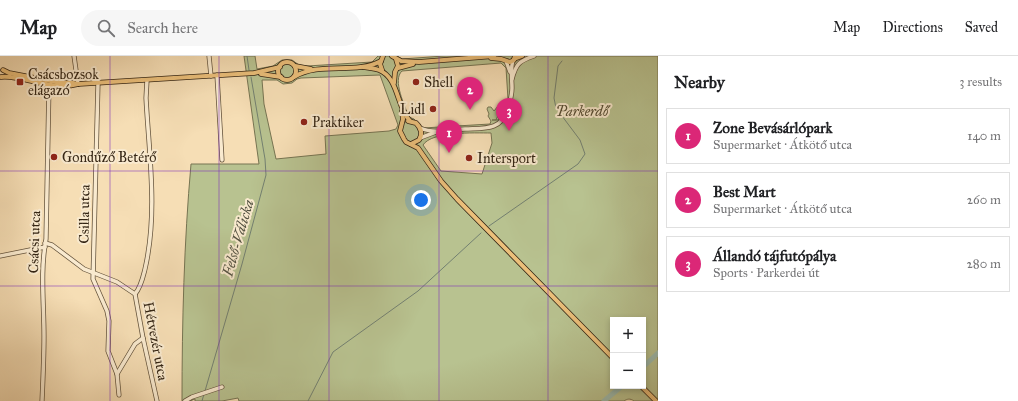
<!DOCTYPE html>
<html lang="en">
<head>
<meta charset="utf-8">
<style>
  :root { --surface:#fff; --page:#f6f6f6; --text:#202124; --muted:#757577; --line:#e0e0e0; --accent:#db2777 }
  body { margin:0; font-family:"IM FELL Great Primer",serif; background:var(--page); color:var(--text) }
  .controls { position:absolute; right:12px; bottom:12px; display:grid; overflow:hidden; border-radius:0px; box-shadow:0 2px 6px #0003 }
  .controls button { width:36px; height:36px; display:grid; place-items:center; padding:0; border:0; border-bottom:1px solid var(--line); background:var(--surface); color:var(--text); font:20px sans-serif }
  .you { position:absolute; left:421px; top:144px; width:14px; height:14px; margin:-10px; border:3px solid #fff; border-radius:50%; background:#1a73e8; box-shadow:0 0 0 6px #1a73e833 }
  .badge { display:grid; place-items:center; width:26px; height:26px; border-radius:50%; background:var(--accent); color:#fff; font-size:13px; font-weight:700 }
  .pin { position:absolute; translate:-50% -33px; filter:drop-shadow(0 1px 2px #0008) }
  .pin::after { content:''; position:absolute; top:21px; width:14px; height:12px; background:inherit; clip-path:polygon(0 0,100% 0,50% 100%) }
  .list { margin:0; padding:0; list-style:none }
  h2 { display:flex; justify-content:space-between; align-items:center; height:52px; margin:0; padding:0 16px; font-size:17px }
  h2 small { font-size:13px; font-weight:400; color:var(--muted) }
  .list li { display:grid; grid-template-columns:26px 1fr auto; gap:12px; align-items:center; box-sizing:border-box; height:56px; margin:0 8px 8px; padding:0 8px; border:1px solid var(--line); border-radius:0px }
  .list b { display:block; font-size:15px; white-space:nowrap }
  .list p { margin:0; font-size:13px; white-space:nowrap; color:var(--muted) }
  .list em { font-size:13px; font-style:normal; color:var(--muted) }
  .icon { flex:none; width:22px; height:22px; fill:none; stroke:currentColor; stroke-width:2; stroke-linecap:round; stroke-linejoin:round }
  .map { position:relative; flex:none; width:658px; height:345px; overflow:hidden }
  header { display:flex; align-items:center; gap:24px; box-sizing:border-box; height:56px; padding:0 20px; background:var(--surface); border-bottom:1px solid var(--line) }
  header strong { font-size:19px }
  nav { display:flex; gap:22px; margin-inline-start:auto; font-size:14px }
  .search { width:280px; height:36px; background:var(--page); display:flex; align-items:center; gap:10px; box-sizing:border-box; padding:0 14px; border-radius:22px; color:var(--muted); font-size:15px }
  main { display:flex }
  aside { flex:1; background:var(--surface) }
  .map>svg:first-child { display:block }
</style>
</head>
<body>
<header>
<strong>Map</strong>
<div class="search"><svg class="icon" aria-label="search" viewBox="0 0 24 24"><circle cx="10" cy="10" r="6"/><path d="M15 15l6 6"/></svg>Search here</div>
<nav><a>Map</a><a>Directions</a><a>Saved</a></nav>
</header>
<main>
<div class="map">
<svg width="658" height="345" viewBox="0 0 658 345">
  <rect width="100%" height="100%" fill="#f6deb5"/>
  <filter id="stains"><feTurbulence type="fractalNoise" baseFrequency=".005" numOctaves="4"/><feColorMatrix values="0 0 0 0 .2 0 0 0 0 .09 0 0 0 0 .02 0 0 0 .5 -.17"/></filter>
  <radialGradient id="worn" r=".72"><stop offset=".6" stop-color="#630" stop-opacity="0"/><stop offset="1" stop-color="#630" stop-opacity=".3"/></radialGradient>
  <path fill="#b8c290" stroke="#767452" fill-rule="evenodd" d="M244 0H255L257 13 273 10 282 4H292L299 9 307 10 372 6 378 0H397L402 3 444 0H658V345H634C630 342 627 343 624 345H239L238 342 222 345H195V343L190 345H182C182 266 184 187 191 108H259ZM501 7 506 12 508 43 498 64H492H496L502 51 498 50 494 55 491 51H488L487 53 489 58 488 60 491 65 490 68 423 72 414 63 409 61C405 50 392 24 402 15ZM380 19 398 69 396 73 389 75 325 80 326 98 276 103 264 48 262 24H277L283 28 292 27 297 23 301 22ZM491 77 492 87 482 118 441 115 423 89C432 75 474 77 491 77ZM613 264H643V330H613Z"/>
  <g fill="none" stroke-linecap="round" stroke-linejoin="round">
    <g stroke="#738071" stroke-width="1">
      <path d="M247 0 249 14"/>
      <path d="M489 170 578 108 585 98 580 84 556 52 554 42 558 10 562 5"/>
      <path d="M205 335 242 208 266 119 265 103 251 21"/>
      <path d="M202 345 204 338"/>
      <path d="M308 345 333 296 418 235 481 177"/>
    </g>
    <g stroke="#9dbcaf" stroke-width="5">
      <path d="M643 311 658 297"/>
      <path d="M604 345 622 330"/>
    </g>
    <defs>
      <g id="minor">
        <path d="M74 0 78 28"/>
        <path d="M209 0 211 20"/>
        <path d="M506 5 510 16"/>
        <path d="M217 19 222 104"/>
        <path d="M512 23C516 8 519 5 534 0"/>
        <path d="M98 27 93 223 107 255 109 265 108 295 117 318 119 339"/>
        <path d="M420 72C433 78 451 74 465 73 484 72 501 75 508 53 510 46 512 39 512 32 512 23 510 13 513 5"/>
        <path d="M420 82 436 76"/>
        <path d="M45 187 52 189 84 213 117 226 135 238 143 282 157 345"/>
        <path d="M0 200 45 191"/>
        <path d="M135 238C141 231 143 221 145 213 158 157 149 98 146 42L147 24"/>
        <path d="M117 318 135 288 143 282"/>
        <path d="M42 345C43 323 44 301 44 280 44 248 40 215 46 183L49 29"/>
        <path d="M185 345 192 341 222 331"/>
      </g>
      <g id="major">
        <path d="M392 0 401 5 419 6 494 0"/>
        <path d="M491 2 501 3 510 6 514 4 515 0"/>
        <path d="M514 3 522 0"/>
        <circle cx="287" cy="15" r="9"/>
        <path d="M295 10 311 13"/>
        <path d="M363 11C369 12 374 12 379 14 399 22 396 50 410 65"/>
        <path d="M398 12 413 8"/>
        <path d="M3 14 9 17 56 26 73 27 78 28"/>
        <path d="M382 14 380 8 383 0"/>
        <path d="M261 18 281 21"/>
        <path d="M1 21C9 20 15 22 23 23 41 27 60 33 78 28L254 17 280 11"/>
        <path d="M294 21C320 5 355 19 381 5"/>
        <path d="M394 27 395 16 398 10 396 3"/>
        <path d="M402 55 403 63 400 75 404 83 406 86 418 92 441 125 457 143 613 302"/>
        <path d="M408 65 416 67C421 72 423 78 419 84L411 88"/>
        <path d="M641 330 656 345"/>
      </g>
    </defs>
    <use href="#minor" stroke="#64533c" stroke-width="5"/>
    <use href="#major" stroke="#342514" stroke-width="5.5"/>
    <use href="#minor" stroke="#f9eacf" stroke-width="3.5"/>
    <use href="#major" stroke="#ebbf7a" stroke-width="4"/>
  </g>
  <path fill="none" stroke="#7b2cbf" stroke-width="1" stroke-opacity="0.55" d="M110 0V345M219 0V345M329 0V345M439 0V345M548 0V345M0 115H658M0 230H658"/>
  <g fill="#8f2418" stroke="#f9eacf" stroke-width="1.5">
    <rect x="16" y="22" width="8" height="8" rx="2"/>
    <circle cx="416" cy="26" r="4"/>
    <circle cx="433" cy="53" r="4"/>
    <circle cx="304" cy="66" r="4"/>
    <circle cx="54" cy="101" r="4"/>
    <circle cx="469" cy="102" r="4"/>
  </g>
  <g text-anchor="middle" stroke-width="4" stroke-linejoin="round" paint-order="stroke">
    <g font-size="14" fill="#342514" stroke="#f9eacf" text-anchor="start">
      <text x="28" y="23">Csácsbozsok<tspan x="28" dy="16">elágazó</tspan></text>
      <text x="424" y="31">Shell</text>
      <text x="425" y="58" text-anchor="end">Lidl</text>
      <text x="312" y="71">Praktiker</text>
      <text x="62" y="106">Gondűző Betérő</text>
      <text x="477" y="107">Intersport</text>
    </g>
    <g font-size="14" font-style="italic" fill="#554c33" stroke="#f9eacf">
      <text x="582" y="60">Parkerdő</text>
    </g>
    <g font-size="14" fill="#342514" stroke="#f9eacf">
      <text transform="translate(84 158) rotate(-89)" y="5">Csilla utca</text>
      <text transform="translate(34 186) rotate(-88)" y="5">Csácsi utca</text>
      <text transform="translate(156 285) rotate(79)" y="5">Hétvezér utca</text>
    </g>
    <g font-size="15" font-style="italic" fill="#545242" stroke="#f9eacf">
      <text transform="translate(238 182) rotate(-74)" y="5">Felső-Válicka</text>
    </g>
  </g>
  <rect width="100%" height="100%" filter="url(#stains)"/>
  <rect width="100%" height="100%" fill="url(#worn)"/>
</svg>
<div class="controls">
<button>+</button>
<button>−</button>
</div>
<div class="you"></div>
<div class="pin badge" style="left:449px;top:97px">1</div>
<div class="pin badge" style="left:470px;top:54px">2</div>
<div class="pin badge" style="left:509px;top:75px">3</div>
</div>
<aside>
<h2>Nearby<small>3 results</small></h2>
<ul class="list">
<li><span class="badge">1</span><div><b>Zone Bevásárlópark</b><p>Supermarket · Átkötő utca</p></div><em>140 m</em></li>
<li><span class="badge">2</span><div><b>Best Mart</b><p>Supermarket · Átkötő utca</p></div><em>260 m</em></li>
<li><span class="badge">3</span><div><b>Állandó tájfutópálya</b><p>Sports · Parkerdei út</p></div><em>280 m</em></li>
</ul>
</aside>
</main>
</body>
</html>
